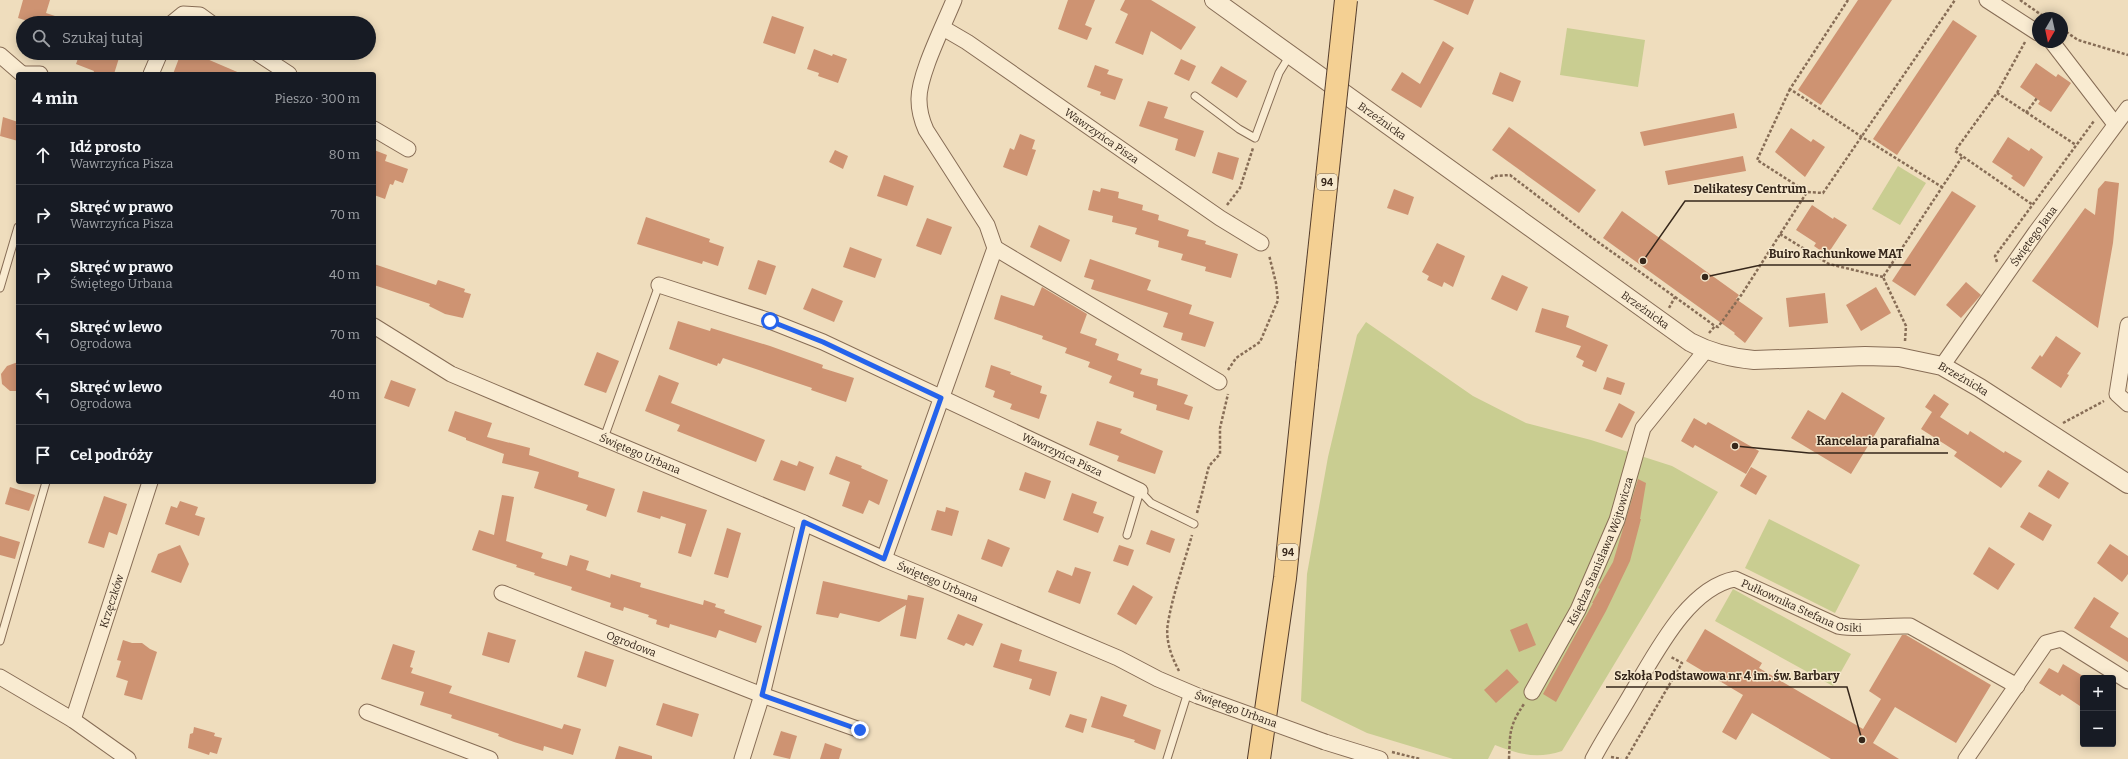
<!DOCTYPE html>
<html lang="pl">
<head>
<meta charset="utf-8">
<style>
  :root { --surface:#171b24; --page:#242831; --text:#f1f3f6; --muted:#9ea1a6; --line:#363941 }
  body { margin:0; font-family:Bitter,serif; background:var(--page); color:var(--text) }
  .controls { position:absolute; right:12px; bottom:12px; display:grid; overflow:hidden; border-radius:4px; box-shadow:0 2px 10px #0003 }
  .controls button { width:36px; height:36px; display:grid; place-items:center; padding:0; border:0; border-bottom:1px solid var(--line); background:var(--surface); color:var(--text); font:20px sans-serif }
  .compass { position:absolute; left:2032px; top:12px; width:36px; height:36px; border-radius:50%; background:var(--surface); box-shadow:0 2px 10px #0003; rotate:189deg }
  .stop { position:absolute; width:12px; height:12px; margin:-9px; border:3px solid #2563eb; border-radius:50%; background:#fff }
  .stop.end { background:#2563eb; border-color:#fff; box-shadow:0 1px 4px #0008 }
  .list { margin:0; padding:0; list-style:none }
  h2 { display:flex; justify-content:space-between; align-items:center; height:52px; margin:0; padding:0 16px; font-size:17px }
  h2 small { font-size:13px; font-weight:400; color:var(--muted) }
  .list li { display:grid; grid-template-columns:26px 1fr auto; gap:12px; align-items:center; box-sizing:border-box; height:60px; padding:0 16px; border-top:1px solid var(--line) }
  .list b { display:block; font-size:15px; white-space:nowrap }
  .list p { margin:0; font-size:13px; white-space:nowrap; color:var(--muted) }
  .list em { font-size:13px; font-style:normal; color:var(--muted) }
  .icon { flex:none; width:22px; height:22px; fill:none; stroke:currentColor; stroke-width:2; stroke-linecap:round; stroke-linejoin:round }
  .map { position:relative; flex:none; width:2128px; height:759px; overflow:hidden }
  .search { position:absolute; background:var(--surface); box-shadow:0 2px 10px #0003; left:16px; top:16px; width:360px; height:44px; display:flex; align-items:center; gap:10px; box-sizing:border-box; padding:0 14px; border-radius:22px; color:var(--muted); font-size:15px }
  .panel { position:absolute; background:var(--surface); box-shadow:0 2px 10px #0003; left:16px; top:72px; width:360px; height:412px; border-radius:4px }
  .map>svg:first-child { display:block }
</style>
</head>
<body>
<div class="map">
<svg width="2128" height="759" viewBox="0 0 2128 759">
  <rect width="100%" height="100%" fill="#efddbd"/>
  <g fill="#c9cd91">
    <path d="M1567 28 1645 40 1638 87 1560 75Z"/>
    <path d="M1898 166 1926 183 1900 225 1872 209Z"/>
    <path d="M1366 322 1473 396 1526 423 1591 440 1672 466 1718 492 1562 751C1537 759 1521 755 1495 745L1488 759H1453L1367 733 1301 701 1307 574 1328 457 1357 335Z"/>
    <path d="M1769 519 1860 565 1835 613 1745 568Z"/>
    <path d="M1733 589 1851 654 1833 686 1715 621Z"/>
  </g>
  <g fill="#ce9372">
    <path d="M23 0H50L46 13 70 21V23H34L18 18Z"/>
    <path d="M1068 0H1095L1085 25 1092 28 1087 40 1058 29Z"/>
    <path d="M1125 0H1151L1196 27 1181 50 1151 31 1143 55 1115 43 1128 14 1120 10Z"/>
    <path d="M1433 0H1474L1468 15Z"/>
    <path d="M1858 0H1892L1821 105 1798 90Z"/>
    <path d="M772 16 804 27 795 54 763 43Z"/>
    <path d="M1953 20 1977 36 1897 155 1873 139Z"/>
    <path d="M1443 41 1454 48 1421 108 1391 90 1402 72 1420 84Z"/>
    <path d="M814 49 832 56 833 54 847 59 838 83 818 76 819 73 807 69Z"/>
    <path d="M80 53H104L119 58 114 74H93L94 71 76 64Z"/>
    <path d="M181 53H198L208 57 207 59 242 74H173Z"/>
    <path d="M1181 59 1196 66 1189 81 1174 74Z"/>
    <path d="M2036 63 2056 77 2058 74 2071 83 2051 112 2038 104 2040 101 2020 87Z"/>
    <path d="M1095 65 1109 70 1107 74 1123 79 1115 100 1100 95 1101 92 1087 87Z"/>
    <path d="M1221 66 1247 81 1237 98 1211 83Z"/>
    <path d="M1500 72 1521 81 1513 102 1492 94Z"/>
    <path d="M1148 101 1168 107 1164 118 1204 131 1195 157 1175 150 1178 139 1139 126Z"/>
    <path d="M1734 113 1737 128 1644 146 1640 132Z"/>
    <path d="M3 117 18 122V141L0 136Z"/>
    <path d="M1509 127 1596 190 1579 213 1492 150Z"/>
    <path d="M1791 128 1811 142 1813 139 1825 147 1805 177 1775 152Z"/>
    <path d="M1020 134 1035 140 1032 149 1036 150 1027 176 1003 167 1010 148 1014 150Z"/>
    <path d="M2008 137 2029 151 2031 148 2043 157 2024 187 2011 178 2013 176 1992 162Z"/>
    <path d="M374 150 387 155 385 161 408 169 403 183 395 180 393 185 390 184 385 199 374 195Z"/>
    <path d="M835 150 848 156 843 169 829 162Z"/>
    <path d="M1218 152 1239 158 1233 180 1212 173Z"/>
    <path d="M1743 156 1746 171 1668 185 1665 171Z"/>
    <path d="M884 175 914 186 907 206 877 196Z"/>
    <path d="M2105 181 2119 183 2113 243 2098 328 2032 281 2085 208 2095 215 2098 189Z"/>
    <path d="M1101 188 1119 192 1118 198 1143 205 1142 210 1159 215 1158 220 1189 230 1187 236 1206 241 1205 244 1238 254 1231 278 1205 271 1206 267 1181 260 1183 254 1158 247 1159 241 1135 234 1137 228 1112 222 1113 216 1088 210 1093 190 1100 192Z"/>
    <path d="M1394 189 1414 197 1408 215 1387 208Z"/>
    <path d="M1952 191 1976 206 1915 296 1892 281Z"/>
    <path d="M1812 205 1833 219 1834 217 1847 225 1827 255 1814 246 1816 243 1796 230Z"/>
    <path d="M1622 211 1739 295 1736 299 1763 318 1745 343 1734 334 1735 333 1603 238Z"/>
    <path d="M646 217 710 239 709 242 724 247 718 266 703 261 702 264 637 244Z"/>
    <path d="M927 218 952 227 941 255 916 246Z"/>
    <path d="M1039 225 1070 240 1061 262 1030 247Z"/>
    <path d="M1437 243 1465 256 1453 287 1444 282 1442 287 1427 280 1429 276 1422 272Z"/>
    <path d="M850 247 882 259 875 278 843 267Z"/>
    <path d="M1090 259 1151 280 1147 290 1192 305 1189 314 1214 322 1205 347 1181 340 1183 333 1163 327 1168 313 1091 289 1094 280 1084 277Z"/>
    <path d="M758 260 776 266 766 295 748 289Z"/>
    <path d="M374 264 436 285 438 280 465 289 464 292 471 294 463 318 445 314 429 306 430 304 374 285Z"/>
    <path d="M1502 275 1528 287 1517 311 1491 299Z"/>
    <path d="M1966 282 1981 295 1961 318 1946 305Z"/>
    <path d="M1042 287 1087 314 1080 333 1097 339 1095 345 1119 354 1117 360 1142 369 1140 374 1158 379 1157 385 1188 395 1184 404 1193 407 1189 420 1156 410 1157 405 1133 397 1134 392 1109 383 1112 376 1088 367 1090 362 1065 353 1067 348 1042 339 1043 336 994 319 1001 295 1034 306Z"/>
    <path d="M1876 287 1891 313 1861 331 1846 305Z"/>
    <path d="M812 288 843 301 834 322 803 309Z"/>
    <path d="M1825 293 1828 323 1789 327 1786 298Z"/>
    <path d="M1542 308 1569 316 1566 327 1608 345 1596 372 1582 366 1584 361 1576 357 1581 346 1535 332Z"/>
    <path d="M678 321 710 331 711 328 770 346 823 365 822 368 854 378 846 402 811 390 812 388 723 358 720 364 718 363 717 366 669 349Z"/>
    <path d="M2056 336 2081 353 2067 374 2069 375 2061 388 2031 368 2040 355 2042 357Z"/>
    <path d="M597 352 619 361 606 393 584 385Z"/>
    <path d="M18 362V391H10L2 384 1 374 7 366Z"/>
    <path d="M991 365 1011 372 1010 374 1042 386 1040 393 1047 395 1039 419 1010 409 1012 404 993 397 995 391 985 387Z"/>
    <path d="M659 375 679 383 671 403 765 440 756 462 677 431 680 425 645 411Z"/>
    <path d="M1607 377 1625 383 1621 395 1603 389Z"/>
    <path d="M391 380 416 389 409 407 384 398Z"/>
    <path d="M1842 392 1885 418 1851 474 1791 438 1808 410 1825 420Z"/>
    <path d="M1934 394 1949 404 1940 417 1968 435 1970 431 2004 453 2005 451 2022 461 2001 488 1954 456 1957 452 1921 429 1932 412 1925 407Z"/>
    <path d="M1619 403 1635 412 1622 438 1605 431Z"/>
    <path d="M455 411 492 423 487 437 530 448 529 455 579 472 578 477 615 489 606 517 586 510 588 505 534 488 539 472 502 463 504 454 466 440V438L448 431Z"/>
    <path d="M1694 418 1706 425 1708 422 1759 451 1746 474 1695 445 1693 448 1681 441Z"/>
    <path d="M1097 421 1122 429 1120 433 1163 451 1155 474 1117 461 1119 456 1089 445Z"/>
    <path d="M836 456 862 466 861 468 888 480 879 505 869 500 863 514 842 506 850 482 829 474Z"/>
    <path d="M781 460 797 466 799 461 814 467 805 491 773 480Z"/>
    <path d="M1751 467 1767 476 1756 495 1740 486Z"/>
    <path d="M2048 470 2069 483 2059 499 2038 486Z"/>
    <path d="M1025 472 1051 481 1045 499 1019 490Z"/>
    <path d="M1638 479 1646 483 1640 519H1641L1630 561 1606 611 1556 702 1543 694 1593 603H1592L1600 589 1598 588 1613 562Z"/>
    <path d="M10 487 35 495 29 511 5 504Z"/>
    <path d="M643 491 707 510 691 557 678 553 686 524 661 516 660 519 637 512Z"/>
    <path d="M1072 493 1097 502 1093 513 1104 517 1098 533 1063 520Z"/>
    <path d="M502 495 514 497 506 541 543 553 541 558 567 566 570 555 589 561 586 570 610 578 611 574 641 583 640 587 703 605 704 600 716 604 715 607 725 610 724 613 762 626 756 643 719 630 716 638 670 624 669 628 662 626 656 624 657 620 648 617 649 615 624 607 623 611 610 607 611 603 571 590 572 587 534 575 535 573 516 567 517 565 472 550 479 530 494 535Z"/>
    <path d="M104 496 127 504 117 535 109 532 104 548 88 543Z"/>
    <path d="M180 501 198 507 195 515 205 518 199 536 165 524 171 506 177 508Z"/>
    <path d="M946 507 959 511 952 536 931 530 937 510 945 512Z"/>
    <path d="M2029 512 2052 525 2043 541 2020 527Z"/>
    <path d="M727 528 741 533 728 578 714 574Z"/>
    <path d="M1151 530 1175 539 1170 553 1146 544Z"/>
    <path d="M0 536 20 542 15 559 0 555Z"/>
    <path d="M988 539 1010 548 1002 567 981 559Z"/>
    <path d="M2110 544 2128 556V574L2122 582 2097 563Z"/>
    <path d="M180 545 189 564 181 583 151 572 158 554Z"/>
    <path d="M1119 545 1134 550 1128 566 1113 561Z"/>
    <path d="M1989 547 2015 564 1998 590 1973 574Z"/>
    <path d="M1075 567 1091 572 1080 604 1048 592 1057 570 1072 576Z"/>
    <path d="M823 581 907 600 908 595 924 598 916 639 900 636 906 605 879 622 840 613 838 618 816 614Z"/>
    <path d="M1133 585 1153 597 1136 625 1117 614Z"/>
    <path d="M2094 597 2119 613 2110 627 2128 638V662L2074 628Z"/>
    <path d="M958 614 983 624 973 646 966 643 964 646 947 639Z"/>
    <path d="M1527 623 1536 645 1519 652 1510 630Z"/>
    <path d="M1705 629 1762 663 1759 668 1863 729 1881 699 1869 691 1902 635H1906L1991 685 1956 743 1895 707 1873 743 1899 759H1831L1752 713 1736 740 1722 732 1743 695 1686 661Z"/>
    <path d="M488 632 516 640 509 663 482 655Z"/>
    <path d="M123 640 132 643H142L150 649 157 652 142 700 124 695 128 681 116 677 121 661 117 660Z"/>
    <path d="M1001 643 1022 650 1019 661 1057 672 1050 696 1029 689 1032 679 993 667Z"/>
    <path d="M393 644 415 651 410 667 413 668 411 673 452 686 449 693 562 729 564 724 581 729 573 755 544 746 543 751 514 742 498 736 499 734 451 718 452 715 420 705 424 692 381 679Z"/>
    <path d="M585 651 614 660 606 687 577 677Z"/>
    <path d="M2063 664 2083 676V708L2062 694 2060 696 2039 683 2049 668 2058 673Z"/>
    <path d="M1507 669 1519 682 1496 703 1484 690Z"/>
    <path d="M1101 696 1127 705 1123 716 1161 730 1155 750 1134 742 1135 740 1091 727Z"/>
    <path d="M663 703 699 714 692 737 656 725Z"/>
    <path d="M1070 714 1087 719 1083 733 1065 727Z"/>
    <path d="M194 727 215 733 214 736 222 738 217 754 210 752 209 755 188 748 190 734 193 733Z"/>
    <path d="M781 731 797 736 790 759 773 755Z"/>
    <path d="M825 743 842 749 839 759H820Z"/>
    <path d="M619 746 652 756V759H615Z"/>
  </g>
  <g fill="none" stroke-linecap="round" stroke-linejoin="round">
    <defs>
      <g id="service">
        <path d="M1195 96 1239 129 1255 138 1279 73 1290 55"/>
        <path d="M0 288 18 227"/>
        <path d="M604 438 659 285"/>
        <path d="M1127 535 1140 491 1151 503 1194 524"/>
        <path d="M0 641 46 482"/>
        <path d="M1167 759 1188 692"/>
      </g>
      <g id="minor">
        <path d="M1987 0 2038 33"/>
        <path d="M172 23 183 14 200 15 211 23"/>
        <path id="s1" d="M943 28 967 42 1220 218 1261 243"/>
        <path d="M2052 42 2115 124"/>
        <path d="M257 53 289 74"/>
        <path d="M0 55 22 74"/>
        <path d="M22 74H40"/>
        <path d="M151 74 160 53"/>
        <path d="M374 129 408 149"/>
        <path d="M995 248 1219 382"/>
        <path id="s2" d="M659 285 770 321 823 342 1140 491"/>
        <path d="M2128 325 2117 394 2128 404"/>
        <path id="s3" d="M374 326 451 374 804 523 884 559 1118 658 1158 679 1198 696"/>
        <path id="s4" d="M1942 366 2036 232 2128 108"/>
        <path d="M884 559 995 248 987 225 926 130C922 121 919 111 919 100 918 76 944 25 954 0"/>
        <path id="s5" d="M502 593 762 695 860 730"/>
        <path d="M0 677 73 720 128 759"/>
        <path id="s6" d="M1532 692 1578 610 1617 520 1643 428 1706 350"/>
        <path d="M367 712 490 759"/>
        <path id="s7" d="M73 720 150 482"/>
        <path d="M1325 742 1380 759"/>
        <path d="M742 759 762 695 804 523"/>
        <path id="s8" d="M1593 759C1605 736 1620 714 1633 691 1656 653 1688 588 1735 579L1838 626C1862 630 1886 625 1910 626L2017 686"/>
        <path d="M1966 759 2046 643 2061 639 2128 681"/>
      </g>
      <g id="tertiary">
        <path id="s9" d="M1214 0 1690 342C1711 353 1731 358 1754 360L1865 356 1899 357 1942 366 1980 388 2128 484"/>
      </g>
      <path id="primary" d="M1259 759 1285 578 1307 365"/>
    </defs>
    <use href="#service" stroke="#876d56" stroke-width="9"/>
    <use href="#minor" stroke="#876d56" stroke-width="17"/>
    <use href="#tertiary" stroke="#876d56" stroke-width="20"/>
    <use href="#primary" stroke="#543c2b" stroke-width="24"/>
    <g stroke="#876d56" stroke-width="2.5" stroke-dasharray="3 2" stroke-linecap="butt">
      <path d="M1848 0 1790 89 1862 137 1942 187"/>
      <path d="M2020 0 2043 16"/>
      <path d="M2062 29 2078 40 2128 55"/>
      <path d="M2025 42 1997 93 1955 151 2033 205"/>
      <path d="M1790 89 1757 160 1807 192"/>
      <path d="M1997 93 2076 145"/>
      <path d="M2026 113 2037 98"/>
      <path d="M1491 179 1494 176 1510 175 1591 237 1675 297 1669 308"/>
      <path d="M1227 205 1240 188 1253 148"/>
      <path d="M1780 234 1829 264 1883 277"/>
      <path d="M1997 262 1995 256 2094 121"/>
      <path d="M1675 297 1715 326"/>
      <path d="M1709 333 1715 326 1718 327 1742 294 1807 192 1823 193 1955 0"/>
      <path d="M1905 341 1906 326 1883 277 1962 157"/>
      <path d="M1228 370 1236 358 1260 342 1278 300 1276 283 1269 255"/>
      <path d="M2063 423 2104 401"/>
      <path d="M1197 513 1209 466 1220 454V428L1228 394"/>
      <path d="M1179 671C1171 656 1165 639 1168 623 1173 593 1184 564 1192 535"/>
      <path d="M1392 752 1420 759"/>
      <path d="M1611 757 1621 759"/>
      <path d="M1509 759C1510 733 1509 726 1524 704"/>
      <path d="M1626 759 1682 663 1671 657"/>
    </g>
    <use href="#service" stroke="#f9ebd1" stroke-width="7"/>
    <use href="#minor" stroke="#f9ebd1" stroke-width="15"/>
    <use href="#tertiary" stroke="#f9ebd1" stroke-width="18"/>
    <use href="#primary" stroke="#f4d093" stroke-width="22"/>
    <defs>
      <path id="minor-bridge" d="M1198 696 1325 742"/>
      <path id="primary-bridge" d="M1307 365 1346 0"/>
    </defs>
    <use href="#minor-bridge" stroke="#876d56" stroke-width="17" stroke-linecap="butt"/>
    <use href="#primary-bridge" stroke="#543c2b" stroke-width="24" stroke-linecap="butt"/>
    <use href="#minor-bridge" stroke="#f9ebd1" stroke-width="15"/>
    <use href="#primary-bridge" stroke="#f4d093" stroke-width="22"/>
  </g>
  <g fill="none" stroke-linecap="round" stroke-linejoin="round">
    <path stroke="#2563eb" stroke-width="5" d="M770 321 823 342 941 398 884 559 804 522 762 695 860 730"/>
  </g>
  <g text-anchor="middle" stroke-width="3" stroke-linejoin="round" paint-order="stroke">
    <g fill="#f6e8cd" stroke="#706150" stroke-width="1">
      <rect x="1317" y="174" width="20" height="16" rx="3"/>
      <rect x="1278" y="544" width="20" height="16" rx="3"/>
    </g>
    <g font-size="10" font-weight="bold" fill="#36271b">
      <text x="1327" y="186">94</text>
      <text x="1288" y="556">94</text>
    </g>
    <g font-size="11" fill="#36271b" stroke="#f6e8cd">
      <text dy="4" stroke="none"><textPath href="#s9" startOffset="207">Brzeźnicka</textPath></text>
      <text dy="4" stroke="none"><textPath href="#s1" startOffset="192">Wawrzyńca Pisza</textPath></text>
      <text dy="4" stroke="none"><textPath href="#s4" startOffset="159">Świętego Jana</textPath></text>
      <text dy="4" stroke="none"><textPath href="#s9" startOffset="531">Brzeźnicka</textPath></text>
      <text dy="4" stroke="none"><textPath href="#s9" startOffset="867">Brzeźnicka</textPath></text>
      <text dy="4" stroke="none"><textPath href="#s3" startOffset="296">Świętego Urbana</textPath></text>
      <text dy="4" stroke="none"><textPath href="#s2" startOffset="438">Wawrzyńca Pisza</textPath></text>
      <text dy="4" stroke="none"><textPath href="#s6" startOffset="157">Księdza Stanisława Wójtowicza</textPath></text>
      <text dy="4" stroke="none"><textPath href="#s3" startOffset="620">Świętego Urbana</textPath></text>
      <text dy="4" stroke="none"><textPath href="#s7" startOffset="125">Krzęczków</textPath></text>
      <text dy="4" stroke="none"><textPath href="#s8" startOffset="307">Pułkownika Stefana Osiki</textPath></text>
      <text dy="4" stroke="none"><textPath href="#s5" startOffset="139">Ogrodowa</textPath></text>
      <text transform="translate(1236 709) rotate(20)" y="4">Świętego Urbana</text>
    </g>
  </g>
  <path fill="none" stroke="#36271b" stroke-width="1.5" d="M1643 261L1685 201H1814M1705 277L1761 265H1911M1735 446L1809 453H1948M1862 740L1847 687H1606"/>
  <g fill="#36271b" stroke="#f6e8cd" stroke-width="1.5">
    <circle cx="1643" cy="261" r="4"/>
    <circle cx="1705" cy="277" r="4"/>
    <circle cx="1735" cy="446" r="4"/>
    <circle cx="1862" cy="740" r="4"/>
  </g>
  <g font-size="12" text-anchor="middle" font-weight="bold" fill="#36271b" stroke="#f6e8cd" stroke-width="3" stroke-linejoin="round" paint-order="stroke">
    <text x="1750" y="193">Delikatesy Centrum</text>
    <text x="1836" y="258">Buiro Rachunkowe MAT</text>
    <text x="1878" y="445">Kancelaria parafialna</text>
    <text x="1727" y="680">Szkoła Podstawowa nr 4 im. św. Barbary</text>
  </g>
</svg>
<div class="controls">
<button>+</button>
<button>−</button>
</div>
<svg class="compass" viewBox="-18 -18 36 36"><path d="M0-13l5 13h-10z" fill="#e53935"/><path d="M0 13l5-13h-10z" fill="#9ea1a6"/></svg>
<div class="stop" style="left:770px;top:321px"></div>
<div class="stop end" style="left:860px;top:730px"></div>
<div class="search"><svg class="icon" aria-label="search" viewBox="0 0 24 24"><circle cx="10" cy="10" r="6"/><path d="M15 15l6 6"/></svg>Szukaj tutaj</div>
<section class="panel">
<h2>4 min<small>Pieszo · 300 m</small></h2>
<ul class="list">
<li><svg class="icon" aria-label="ahead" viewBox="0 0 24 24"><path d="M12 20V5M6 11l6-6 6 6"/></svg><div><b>Idź prosto</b><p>Wawrzyńca Pisza</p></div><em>80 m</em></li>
<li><svg class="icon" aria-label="right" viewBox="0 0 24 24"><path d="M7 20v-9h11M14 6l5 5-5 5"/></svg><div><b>Skręć w prawo</b><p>Wawrzyńca Pisza</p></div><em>70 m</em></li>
<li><svg class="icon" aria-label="right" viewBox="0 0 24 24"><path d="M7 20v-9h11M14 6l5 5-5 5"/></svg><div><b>Skręć w prawo</b><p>Świętego Urbana</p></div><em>40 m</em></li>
<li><svg class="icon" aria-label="left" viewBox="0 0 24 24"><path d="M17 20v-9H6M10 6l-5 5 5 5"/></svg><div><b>Skręć w lewo</b><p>Ogrodowa</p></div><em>70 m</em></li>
<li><svg class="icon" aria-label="left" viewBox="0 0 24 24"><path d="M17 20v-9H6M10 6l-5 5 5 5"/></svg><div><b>Skręć w lewo</b><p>Ogrodowa</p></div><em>40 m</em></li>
<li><svg class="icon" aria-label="arrive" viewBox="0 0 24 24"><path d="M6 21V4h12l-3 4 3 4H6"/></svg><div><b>Cel podróży</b></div></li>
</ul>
</section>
</div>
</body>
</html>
